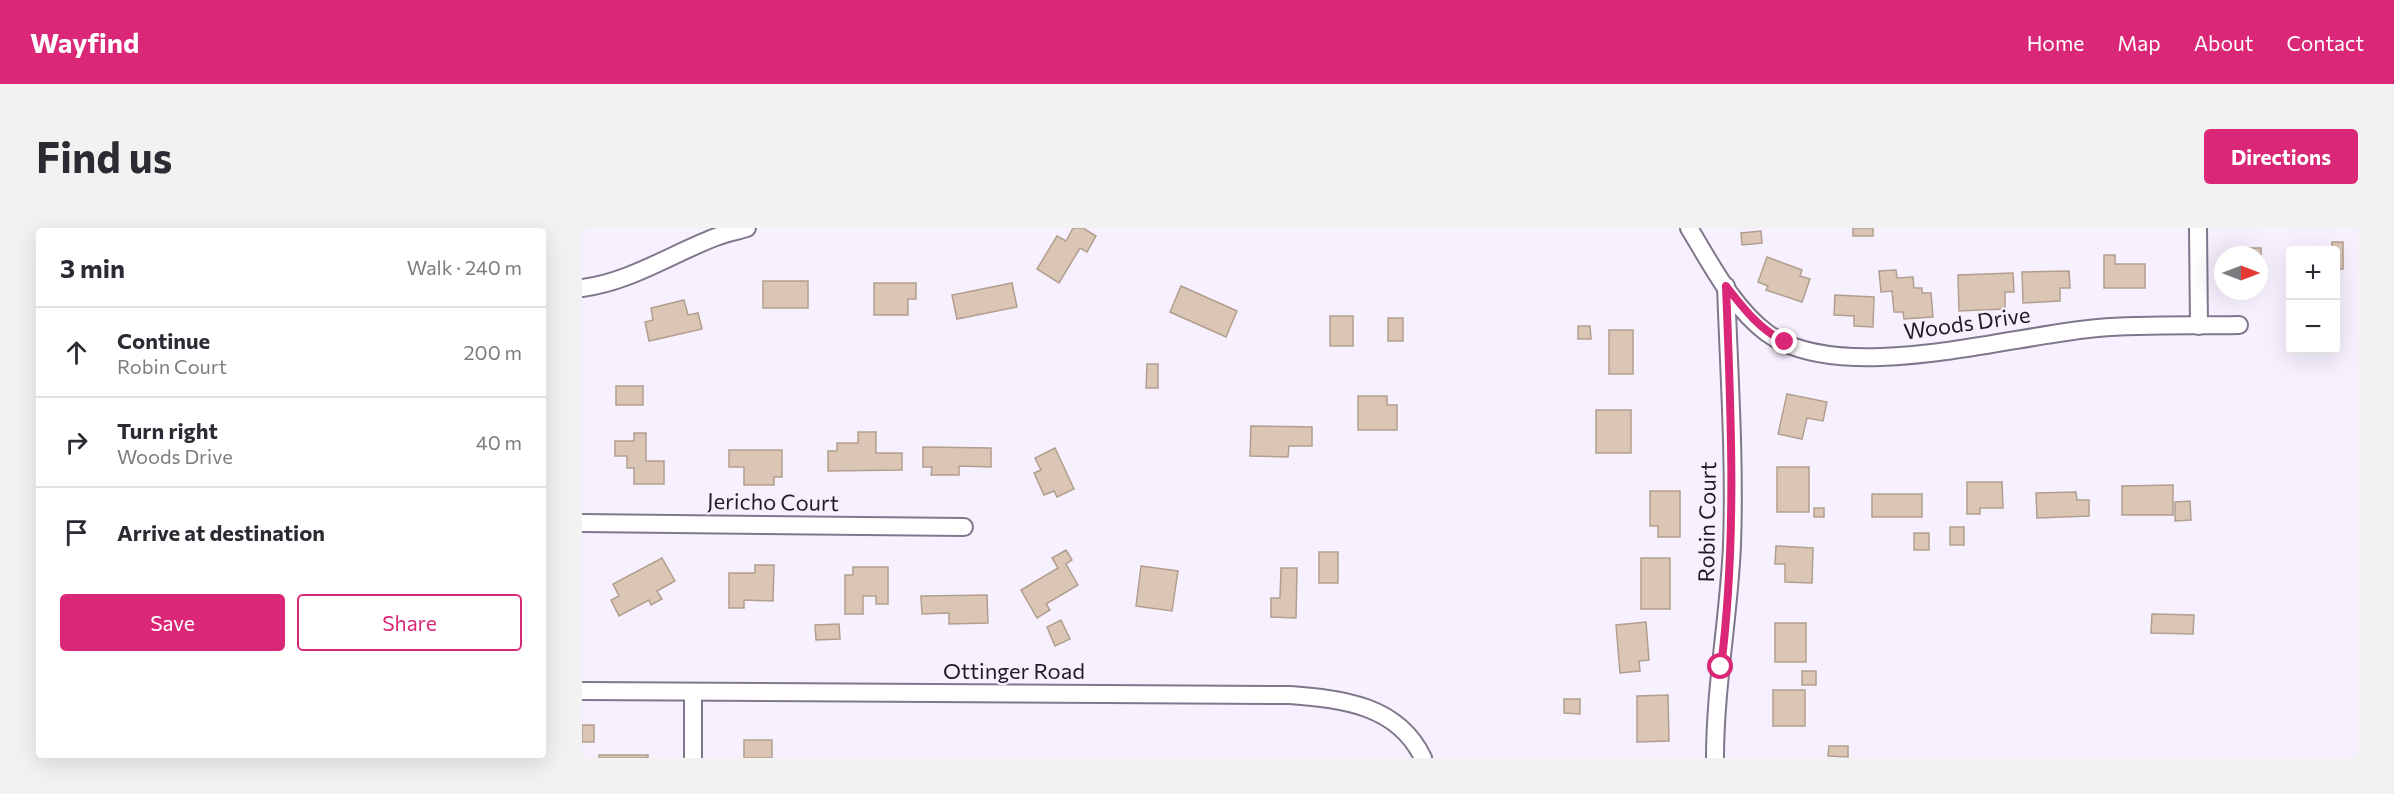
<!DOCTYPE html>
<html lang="en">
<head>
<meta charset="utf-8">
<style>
  :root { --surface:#fff; --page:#f2f2f3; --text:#2b2b33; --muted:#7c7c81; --line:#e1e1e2; --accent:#db2777 }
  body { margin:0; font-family:Commissioner,sans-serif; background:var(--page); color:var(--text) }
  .controls { position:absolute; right:18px; top:18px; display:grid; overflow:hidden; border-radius:6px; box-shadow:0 6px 24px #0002 }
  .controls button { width:54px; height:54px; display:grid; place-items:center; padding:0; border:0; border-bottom:2px solid var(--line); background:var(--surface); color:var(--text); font:30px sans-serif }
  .compass { position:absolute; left:1632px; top:18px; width:54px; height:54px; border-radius:50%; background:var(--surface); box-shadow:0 6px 24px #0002; rotate:90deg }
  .stop { position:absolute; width:18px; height:18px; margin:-14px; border:4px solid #db2777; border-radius:50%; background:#fff }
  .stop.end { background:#db2777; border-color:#fff; box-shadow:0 2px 6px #0008 }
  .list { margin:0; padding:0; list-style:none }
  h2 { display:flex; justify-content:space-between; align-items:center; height:78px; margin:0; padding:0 24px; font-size:26px }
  h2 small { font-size:20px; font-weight:400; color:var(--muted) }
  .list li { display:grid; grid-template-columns:39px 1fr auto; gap:18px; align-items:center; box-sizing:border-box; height:90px; padding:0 24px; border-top:2px solid var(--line) }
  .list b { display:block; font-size:22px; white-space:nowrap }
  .list p { margin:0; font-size:20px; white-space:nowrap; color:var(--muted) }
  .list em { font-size:20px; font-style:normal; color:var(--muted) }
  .actions { display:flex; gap:12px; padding:18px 24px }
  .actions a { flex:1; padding:14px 0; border:2px solid var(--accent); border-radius:6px; text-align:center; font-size:21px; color:var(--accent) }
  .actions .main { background:var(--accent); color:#fff }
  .icon { flex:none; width:33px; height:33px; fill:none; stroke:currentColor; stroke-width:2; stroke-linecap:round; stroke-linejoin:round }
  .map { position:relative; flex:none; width:1776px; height:530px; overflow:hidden; border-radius:6px }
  header { display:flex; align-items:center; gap:36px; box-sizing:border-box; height:84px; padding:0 30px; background:var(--accent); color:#fff }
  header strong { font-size:28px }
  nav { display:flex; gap:33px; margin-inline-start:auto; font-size:21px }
  .intro { display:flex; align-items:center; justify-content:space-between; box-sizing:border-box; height:144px; padding:0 36px }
  h1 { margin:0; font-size:42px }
  .button { padding:15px 27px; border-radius:6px; background:var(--accent); color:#fff; font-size:21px; font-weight:700 }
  main { display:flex; gap:36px; padding:0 36px }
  aside { flex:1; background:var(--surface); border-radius:6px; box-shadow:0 6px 24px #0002 }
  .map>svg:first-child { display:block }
</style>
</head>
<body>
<header>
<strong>Wayfind</strong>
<nav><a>Home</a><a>Map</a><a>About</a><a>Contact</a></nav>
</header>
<div class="intro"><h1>Find us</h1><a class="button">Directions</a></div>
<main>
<aside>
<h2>3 min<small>Walk · 240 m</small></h2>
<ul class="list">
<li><svg class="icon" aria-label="ahead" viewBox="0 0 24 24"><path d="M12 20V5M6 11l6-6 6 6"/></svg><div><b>Continue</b><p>Robin Court</p></div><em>200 m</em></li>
<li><svg class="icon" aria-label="right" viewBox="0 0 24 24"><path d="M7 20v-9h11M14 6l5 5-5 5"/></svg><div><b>Turn right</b><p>Woods Drive</p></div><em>40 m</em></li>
<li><svg class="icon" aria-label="arrive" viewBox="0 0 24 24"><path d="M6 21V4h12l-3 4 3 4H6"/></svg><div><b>Arrive at destination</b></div></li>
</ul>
<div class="actions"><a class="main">Save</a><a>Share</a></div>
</aside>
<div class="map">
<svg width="1776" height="530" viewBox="0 0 1776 530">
  <rect width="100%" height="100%" fill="#f7f1ff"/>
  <g fill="#dbc6b5" stroke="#b29e8e" stroke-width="1.5">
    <path d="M491 0H501L514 8 505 24 498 20 477 55 455 41 475 8 484 13Z"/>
    <rect x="1271" y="0" width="20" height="8"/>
    <path d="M1179 3 1180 15 1160 17 1159 5Z"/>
    <path d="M1750 14H1761V41H1754V22H1750Z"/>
    <path d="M1656 20H1679V59H1677V27H1656Z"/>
    <path d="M1522 27H1533V36H1563V60H1522Z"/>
    <path d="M1185 29 1220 42 1218 48 1228 51 1220 74 1184 62 1186 58 1176 54Z"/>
    <path d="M1314 42 1315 50 1331 49 1332 60H1340V65H1349L1351 89 1322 91 1321 84H1312L1310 63 1299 64 1297 43Z"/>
    <path d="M1487 43 1488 60H1478V73L1441 75 1440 44Z"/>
    <path d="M1431 45 1432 64H1423V81L1377 83 1376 47Z"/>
    <rect x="181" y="53" width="45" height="27"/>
    <path d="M292 55H334V71H326V87H292Z"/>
    <path d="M430 55 435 79 375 91 370 67Z"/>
    <path d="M599 58 655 83 644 109 588 84Z"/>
    <path d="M1253 67 1292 69 1291 99 1272 98V88L1252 87Z"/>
    <path d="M102 72 106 87 116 85 120 101 67 113 63 94 71 92 69 80Z"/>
    <rect x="748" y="88" width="23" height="30"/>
    <rect x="806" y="90" width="15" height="23"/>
    <path d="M996 98H1008L1009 111H996Z"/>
    <rect x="1027" y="102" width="24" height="44"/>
    <path d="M565 136H576V160H564Z"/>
    <rect x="34" y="158" width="27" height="19"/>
    <path d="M1205 166 1245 174 1241 193 1225 190 1220 211 1196 206Z"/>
    <path d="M776 168H805V177H815V202H776Z"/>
    <rect x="1014" y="182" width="35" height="43"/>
    <path d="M669 198 730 199V218H707L706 229 668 228Z"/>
    <path d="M276 204H294V225H320V242L246 243V223H255V215H276Z"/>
    <path d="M52 205H64V233H82V256H52V240H45V228H33V213H52Z"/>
    <path d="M341 219 409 220V239L377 238V247H349L350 239H341Z"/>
    <path d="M473 220 492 261 475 269 472 263 462 267 452 245 459 242 453 230Z"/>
    <path d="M147 222H200V249H192V257H162V239H147Z"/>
    <rect x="1195" y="239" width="32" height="45"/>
    <path d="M1385 254H1420L1421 280H1398V286H1385Z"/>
    <path d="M1591 257V287H1540V258Z"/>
    <path d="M1068 263H1098V309H1076V298H1068Z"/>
    <path d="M1494 264 1495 272H1507V288L1455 290 1454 265Z"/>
    <rect x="1290" y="266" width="50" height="23"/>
    <path d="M1608 273 1609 292 1593 293V274Z"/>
    <rect x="1232" y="280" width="10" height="9"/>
    <rect x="1368" y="299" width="14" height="18"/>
    <rect x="1332" y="305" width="15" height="17"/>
    <path d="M1194 318 1231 320 1230 355 1203 354V336H1193Z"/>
    <path d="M484 322 490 332 484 336 496 357 464 376 468 382 455 390 439 362 476 340 470 330Z"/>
    <rect x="737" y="324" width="19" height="31"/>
    <path d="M80 330 93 353 75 363 80 371 69 377 67 372 37 388 29 372 37 368 31 356Z"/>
    <rect x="1059" y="330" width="29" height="51"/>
    <path d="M173 337H192L191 373 162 372V380H147V345H173Z"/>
    <path d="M559 338 596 343 590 383 554 378Z"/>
    <path d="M271 339H306V376H294V368H281V386H263V347H271Z"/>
    <path d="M699 340H715L714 390 689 389V370H698Z"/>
    <path d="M405 367 406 395 367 396V385L340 386 339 368Z"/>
    <path d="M1570 386 1612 387 1611 406 1569 405Z"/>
    <path d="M479 392 488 411 473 418 465 399Z"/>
    <path d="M1064 394 1067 432 1057 433 1058 443 1038 445 1034 397Z"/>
    <rect x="1193" y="395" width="31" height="39"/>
    <path d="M257 396 258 411 234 412 233 397Z"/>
    <rect x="1220" y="443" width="14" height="14"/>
    <rect x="1191" y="462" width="32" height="36"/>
    <path d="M1086 467 1087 513 1055 514V468Z"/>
    <path d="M982 471H998V486L982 485Z"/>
    <rect x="0" y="497" width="12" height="17"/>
    <rect x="162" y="512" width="28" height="18"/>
    <path d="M1247 518H1266V529L1246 528Z"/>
    <rect x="17" y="527" width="49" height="3"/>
  </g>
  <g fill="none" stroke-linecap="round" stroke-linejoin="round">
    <defs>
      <g id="minor">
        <path d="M1107 0C1129 36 1151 80 1185 105 1260 159 1429 107 1516 100 1563 96 1611 98 1657 97"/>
        <path d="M1616 0 1617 98"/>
        <path d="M0 60C48 54 89 26 134 9 144 5 155 3 165 0"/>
        <path d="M0 295 382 299"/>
        <path d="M0 463 708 467C760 471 816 477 841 530"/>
        <path d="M111 530V464"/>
        <path d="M1133 530C1133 459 1147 388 1150 317 1153 231 1147 144 1144 58"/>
      </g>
    </defs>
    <use href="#minor" stroke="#80778c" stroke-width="20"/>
    <use href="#minor" stroke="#fff" stroke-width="16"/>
  </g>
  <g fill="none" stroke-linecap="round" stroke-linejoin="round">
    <path stroke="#db2777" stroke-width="8" d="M1139 439C1155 312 1149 185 1144 58 1162 81 1177 101 1203 114"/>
  </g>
  <g text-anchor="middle" stroke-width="4.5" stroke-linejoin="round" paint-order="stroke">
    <g font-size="22" fill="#201c24" stroke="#f7f1ff">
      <text transform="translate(1385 95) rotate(-8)" y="8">Woods Drive</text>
      <text transform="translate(191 274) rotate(1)" y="8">Jericho Court</text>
      <text transform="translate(1125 294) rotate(-89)" y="8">Robin Court</text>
      <text x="432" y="451">Ottinger Road</text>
    </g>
  </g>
</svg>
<div class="controls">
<button>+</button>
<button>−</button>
</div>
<svg class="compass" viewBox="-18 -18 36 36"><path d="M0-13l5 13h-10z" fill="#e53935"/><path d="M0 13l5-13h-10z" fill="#7c7c81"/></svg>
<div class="stop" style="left:1139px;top:439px"></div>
<div class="stop end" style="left:1203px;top:114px"></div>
</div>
</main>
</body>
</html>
